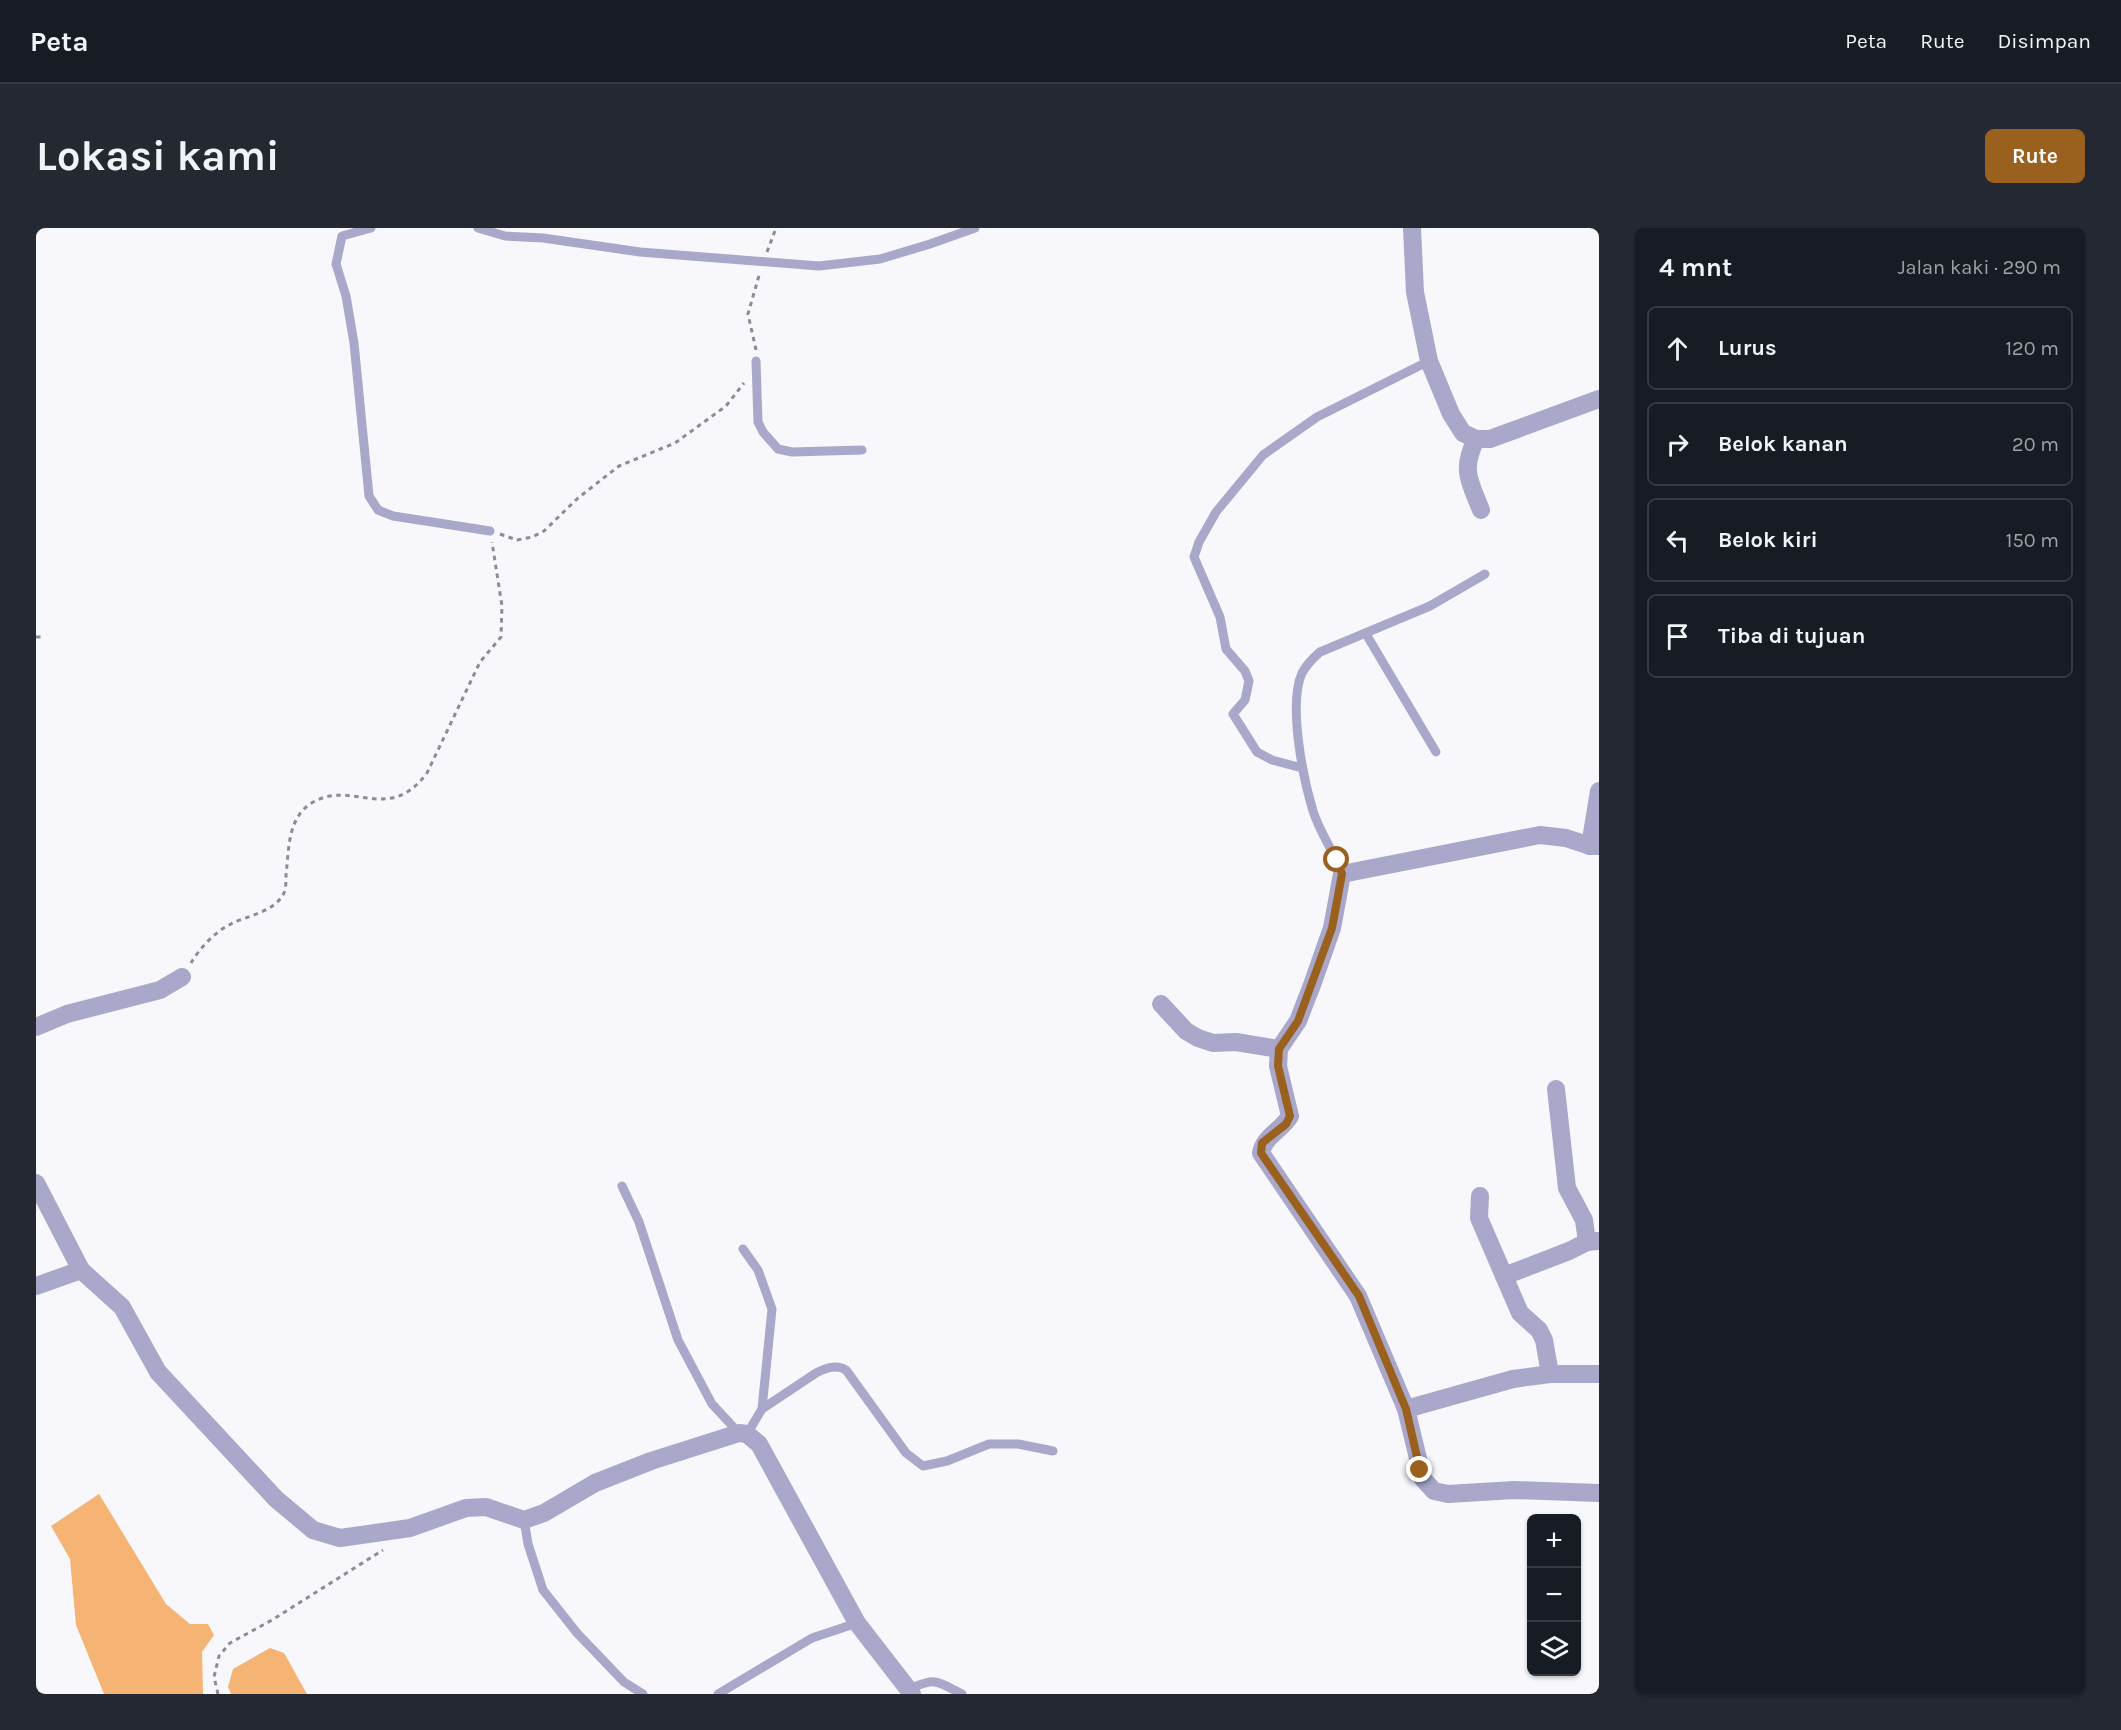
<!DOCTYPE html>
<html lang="id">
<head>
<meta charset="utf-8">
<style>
  :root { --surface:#171b24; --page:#242831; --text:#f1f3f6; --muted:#9ea1a6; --line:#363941; --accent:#9a601e }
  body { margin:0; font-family:Karla,sans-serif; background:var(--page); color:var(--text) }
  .controls { position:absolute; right:18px; bottom:18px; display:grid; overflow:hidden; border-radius:9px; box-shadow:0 2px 4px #0004 }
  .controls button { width:54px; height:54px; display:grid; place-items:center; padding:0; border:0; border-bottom:2px solid var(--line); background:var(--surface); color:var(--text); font:30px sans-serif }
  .stop { position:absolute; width:18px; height:18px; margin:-14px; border:4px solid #9a601e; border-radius:50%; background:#fff }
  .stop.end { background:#9a601e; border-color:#fff; box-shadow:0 2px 6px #0008 }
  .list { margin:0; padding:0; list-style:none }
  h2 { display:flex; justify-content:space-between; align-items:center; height:78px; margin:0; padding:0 24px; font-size:26px }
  h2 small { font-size:20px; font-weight:400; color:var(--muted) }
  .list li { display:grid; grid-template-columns:39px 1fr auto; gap:18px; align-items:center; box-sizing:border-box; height:84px; margin:0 12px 12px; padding:0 12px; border:2px solid var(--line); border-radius:9px }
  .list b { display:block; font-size:22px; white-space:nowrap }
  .list em { font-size:20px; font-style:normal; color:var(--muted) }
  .icon { flex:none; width:33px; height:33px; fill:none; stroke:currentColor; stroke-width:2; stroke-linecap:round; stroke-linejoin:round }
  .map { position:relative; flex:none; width:1563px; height:1466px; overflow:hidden; border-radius:9px }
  header { display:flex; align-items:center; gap:36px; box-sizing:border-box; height:84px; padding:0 30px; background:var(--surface); border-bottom:2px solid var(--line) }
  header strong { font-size:28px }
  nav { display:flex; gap:33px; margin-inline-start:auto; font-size:21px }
  .intro { display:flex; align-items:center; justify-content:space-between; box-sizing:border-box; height:144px; padding:0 36px }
  h1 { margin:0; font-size:42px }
  .button { padding:15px 27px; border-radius:9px; background:var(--accent); color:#fff; font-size:21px; font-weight:700 }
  main { display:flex; gap:36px; padding:0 36px }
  aside { flex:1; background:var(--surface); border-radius:9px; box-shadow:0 2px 4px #0004 }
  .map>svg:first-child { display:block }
</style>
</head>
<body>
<header>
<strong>Peta</strong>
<nav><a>Peta</a><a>Rute</a><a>Disimpan</a></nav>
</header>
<div class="intro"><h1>Lokasi kami</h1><a class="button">Rute</a></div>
<main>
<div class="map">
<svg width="1563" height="1466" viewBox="0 0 1563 1466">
  <rect width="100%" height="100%" fill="#f7f7fc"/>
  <g fill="#f5b374">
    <path d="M63 1266 130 1376 154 1396H172L178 1407 166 1424 167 1466H68L40 1397 34 1331 15 1298Z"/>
    <path d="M234 1420 248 1425 271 1466H195L192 1459 197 1441Z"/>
  </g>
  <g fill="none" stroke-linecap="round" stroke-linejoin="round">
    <g stroke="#8c8c92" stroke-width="3" stroke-dasharray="4.5 4.5" stroke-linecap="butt">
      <path d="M731 24 740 0"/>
      <path d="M720 122 712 86 724 44"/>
      <path d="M464 306 481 312 496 309 508 303 542 270 583 238 639 215 690 178 708 155"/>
      <path d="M0 409H6"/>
      <path d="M155 735C163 721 179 704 193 697 211 687 238 685 248 665 250 660 250 653 250 647 253 623 251 592 274 576 316 549 351 598 391 545L444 434 465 409 466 378 456 314"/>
      <path d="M182 1466 178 1449 183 1428 194 1415 236 1392 347 1322"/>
    </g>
    <g stroke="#a9a7ca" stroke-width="9">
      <path d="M335 0 306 8 300 36 310 68 318 115 333 268 342 282 357 288 454 303"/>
      <path d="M442 0 469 8 507 10 604 24 783 38 844 31 894 16 939 0"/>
      <path d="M720 133 722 194 727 204 742 221 756 224 826 222"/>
      <path d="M1330 406 1400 524"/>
      <path d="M1266 540 1236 532 1221 524 1197 486 1209 472 1213 453 1209 443 1190 421 1184 389 1158 329 1163 314 1180 284 1227 227 1281 189 1393 133"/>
      <path d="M1306 646C1298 624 1284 605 1277 583 1267 550 1252 476 1266 445 1271 436 1277 430 1284 424L1394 378 1449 346"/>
      <path d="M586 958 603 994 642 1112 676 1176 703 1205"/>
      <path d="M707 1021 722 1042 736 1081 726 1181"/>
      <path d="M711 1206 726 1181 780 1145C790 1140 800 1136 810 1142L870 1225 887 1238 911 1233 953 1216H982L1017 1223"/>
      <path d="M488 1292 492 1316 507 1362 541 1405 588 1454 607 1466"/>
      <path d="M871 1462C899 1449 899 1452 926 1466"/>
      <path d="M682 1466 776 1410 821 1395"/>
    </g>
    <g stroke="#a9a7ca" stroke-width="18">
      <path d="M1376 0 1379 64 1393 133 1415 186 1427 205 1440 211H1454L1563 171"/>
      <path d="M1440 211C1425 242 1433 252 1445 282"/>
      <path d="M1563 563 1554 618H1563"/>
      <path d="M1554 618 1530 610 1504 607 1306 646 1296 700 1276 757 1262 793 1243 821 1242 838 1254 888C1246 902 1228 908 1225 925L1322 1068 1370 1181 1387 1251 1398 1263 1412 1266 1478 1262 1563 1265"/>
      <path d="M1125 776 1150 803 1162 810 1177 815 1200 814 1243 821"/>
      <path d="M0 799 31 786 124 762 146 749"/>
      <path d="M1520 861 1531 960 1548 992 1551 1014"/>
      <path d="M0 955 45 1042"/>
      <path d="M1444 968 1443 990 1484 1085 1503 1102 1508 1112 1514 1146"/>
      <path d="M1468 1048 1533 1023 1551 1014 1561 1013"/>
      <path d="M0 1058 45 1042 86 1079 122 1144 240 1271 277 1302 304 1310 374 1300 430 1280 450 1279 488 1292 508 1285 559 1255 615 1233 703 1205 711 1206 723 1216 821 1395 876 1466"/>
      <path d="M1370 1181 1477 1151 1514 1146H1563"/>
    </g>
  </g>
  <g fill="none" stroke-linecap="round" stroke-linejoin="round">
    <path stroke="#9a601e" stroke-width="8" d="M1301 632 1306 646 1296 700 1262 793 1243 821 1242 838 1254 888 1250 896 1226 915 1225 925 1323 1068 1370 1181 1384 1242"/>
  </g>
</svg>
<div class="controls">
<button>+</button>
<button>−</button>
<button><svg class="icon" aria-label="layers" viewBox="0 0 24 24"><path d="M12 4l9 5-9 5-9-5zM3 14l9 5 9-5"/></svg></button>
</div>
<div class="stop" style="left:1301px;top:632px"></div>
<div class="stop end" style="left:1384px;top:1242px"></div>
</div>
<aside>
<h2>4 mnt<small>Jalan kaki · 290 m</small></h2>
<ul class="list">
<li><svg class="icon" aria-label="ahead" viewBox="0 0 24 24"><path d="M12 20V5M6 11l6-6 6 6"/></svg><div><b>Lurus</b></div><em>120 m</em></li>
<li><svg class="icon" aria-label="right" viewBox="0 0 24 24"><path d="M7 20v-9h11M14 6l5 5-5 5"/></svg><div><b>Belok kanan</b></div><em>20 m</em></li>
<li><svg class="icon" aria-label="left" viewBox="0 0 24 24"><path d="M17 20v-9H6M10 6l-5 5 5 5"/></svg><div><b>Belok kiri</b></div><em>150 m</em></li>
<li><svg class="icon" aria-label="arrive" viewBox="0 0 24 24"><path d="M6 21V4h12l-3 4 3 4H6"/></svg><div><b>Tiba di tujuan</b></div></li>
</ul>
</aside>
</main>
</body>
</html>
